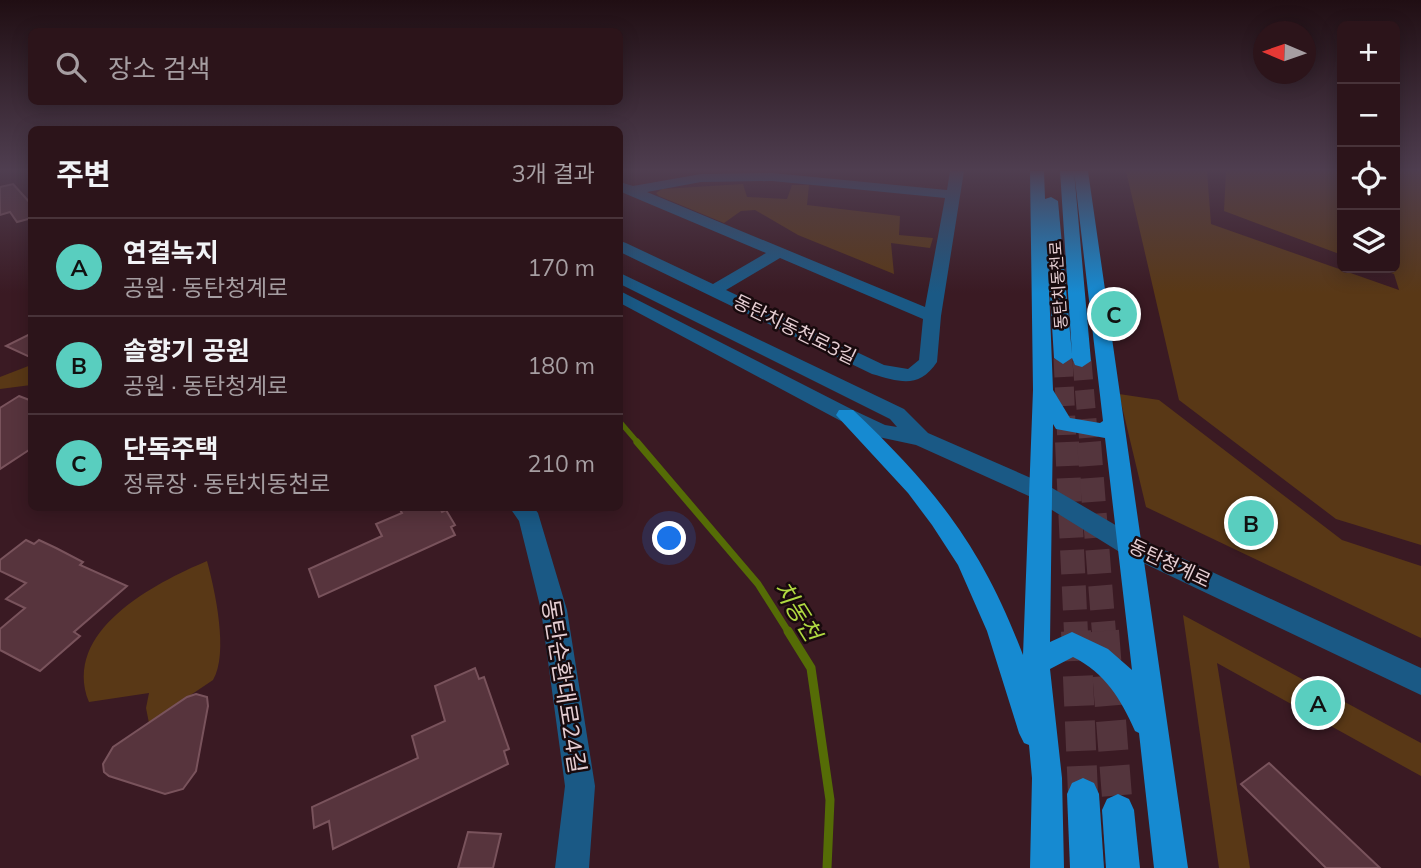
<!DOCTYPE html>
<html lang="ko">
<head>
<meta charset="utf-8">
<style>
  :root { --surface:#2c141a; --page:#382127; --text:#f1f3f6; --muted:#a69ea2; --line:#483339; --accent:#59cebf }
  body { margin:0; font-family:Mulish,"Noto Sans KR",sans-serif; background:var(--page); color:var(--text) }
  .controls { position:absolute; right:21px; top:21px; display:grid; overflow:hidden; border-radius:10px; box-shadow:0 4px 18px #0003 }
  .controls button { width:63px; height:63px; display:grid; place-items:center; padding:0; border:0; border-bottom:2px solid var(--line); background:var(--surface); color:var(--text); font:35px sans-serif }
  .compass { position:absolute; left:1253px; top:21px; width:63px; height:63px; border-radius:50%; background:var(--surface); box-shadow:0 4px 18px #0003; rotate:272deg }
  .you { position:absolute; left:670px; top:539px; width:24px; height:24px; margin:-18px; border:5px solid #fff; border-radius:50%; background:#1a73e8; box-shadow:0 0 0 10px #1a73e833 }
  .badge { display:grid; place-items:center; width:46px; height:46px; border-radius:50%; background:var(--accent); color:#111; font-size:23px; font-weight:700 }
  .pin { position:absolute; translate:-50% -50%; border:4px solid #fff; box-shadow:0 2px 7px #0006 }
  .list { margin:0; padding:0; list-style:none }
  h2 { display:flex; justify-content:space-between; align-items:center; height:91px; margin:0; padding:0 28px; font-size:30px }
  h2 small { font-size:23px; font-weight:400; color:var(--muted) }
  .list li { display:grid; grid-template-columns:46px 1fr auto; gap:21px; align-items:center; box-sizing:border-box; height:98px; padding:0 28px; border-top:2px solid var(--line) }
  .list b { display:block; font-size:26px; white-space:nowrap }
  .list p { margin:0; font-size:23px; white-space:nowrap; color:var(--muted) }
  .list em { font-size:23px; font-style:normal; color:var(--muted) }
  .icon { flex:none; width:38px; height:38px; fill:none; stroke:currentColor; stroke-width:2; stroke-linecap:round; stroke-linejoin:round }
  .map { position:relative; flex:none; width:1421px; height:868px; overflow:hidden }
  .search { position:absolute; background:var(--surface); box-shadow:0 4px 18px #0003; left:28px; top:28px; width:595px; height:77px; display:flex; align-items:center; gap:18px; box-sizing:border-box; padding:0 24px; border-radius:10px; color:var(--muted); font-size:26px }
  .panel { position:absolute; background:var(--surface); box-shadow:0 4px 18px #0003; left:28px; top:126px; width:595px; height:385px; border-radius:10px }
  .map>svg:first-child { display:block }
</style>
</head>
<body>
<div class="map">
<svg width="1421" height="868" viewBox="0 0 1421 868">
  <rect width="100%" height="100%" fill="#3a1a23"/>
  <g fill="#593816">
    <path d="M1126 171H1207L1211 224 1399 290 1394 274 1377 268H1395V171H1421V545L1336 519 1179 400Z"/>
    <path d="M1226 171H1342V255L1224 211Z"/>
    <path d="M743 184 747 197 787 199 792 185H809L807 205 900 216 899 235 933 238 930 248 891 243 894 274 798 235 755 210 741 211 724 223 659 196 656 193 662 189Z"/>
    <path d="M31 365V385L0 389V377Z"/>
    <path d="M1119 394 1159 400 1342 540 1421 566V638L1146 507Z"/>
    <path d="M207 561C215 590 229 654 213 680L149 723 146 708 149 693 89 702C61 631 155 583 207 561Z"/>
    <path d="M1183 615 1421 743V776L1217 663 1250 868H1219Z"/>
  </g>
  <g fill="none" stroke-linecap="round" stroke-linejoin="round">
    <path stroke="#556c06" stroke-width="5" d="M620 422 639 444"/>
    <path stroke="#556c06" stroke-width="7" d="M637 442 758 584 789 633"/>
    <path stroke="#556c06" stroke-width="9" d="M788 631 811 668 830 800 827 868"/>
  </g>
  <g fill="#57343d" stroke="#79535c" stroke-width="2">
    <path d="M13 184 32 205V218L17 222 10 212 0 215V187Z"/>
    <path d="M32 333V358L6 346Z"/>
    <path d="M19 396 32 401V448L0 469V408Z"/>
    <path d="M399 508H440L442 512 446 510 455 525 451 527 455 535 319 597 309 569 382 536 376 524 402 513Z"/>
    <path d="M26 540 34 544 39 540 56 548 83 562 80 565 127 586 74 632 80 636 40 671 0 650V629L25 608 6 599 26 583 0 571V560Z"/>
    <path d="M475 668 479 679 484 677 509 749 504 751 508 764 333 849 329 821 314 828 312 807 418 758 412 736 445 721 435 686Z"/>
    <path d="M196 694 207 697 208 706 196 771 183 789 165 794 109 776 104 772 103 764 113 747 187 697Z"/>
    <path d="M1269 763 1380 868H1326L1241 784Z"/>
    <path d="M468 832 501 834 493 868H458Z"/>
  </g>
  <g fill="none" stroke-linecap="round" stroke-linejoin="round">
    <g stroke="#54353d" stroke-width="19" stroke-dasharray="19 10" stroke-linecap="butt">
      <path d="M1063 358 1067 444"/>
      <path d="M1082 361 1089 444"/>
    </g>
    <g stroke="#54353d" stroke-width="24" stroke-dasharray="24 12" stroke-linecap="butt">
      <path d="M1067 442 1076 633"/>
      <path d="M1089 442 1104 633"/>
    </g>
    <g stroke="#54353d" stroke-width="30" stroke-dasharray="30 15" stroke-linecap="butt">
      <path d="M1076 631 1083 794"/>
      <path d="M1104 631 1118 810"/>
    </g>
    <g fill="#1a5985" fill-rule="evenodd">
      <path d="M950 171H964L941 316 937 362C919 389 900 382 872 374L620 252V241L626 243 713 284 766 253 626 194 620 191V182L633 186 701 174 772 173 947 190ZM772 181 945 198 925 307 647 192 701 182ZM780 258 923 319 919 360 908 369 884 365 726 290Z"/>
      <path d="M620 273 904 409 928 433 1047 485 1136 537 1421 668V695L1118 551 1031 497 916 445 874 436 839 420 620 303V291L853 410 885 425 897 427 890 419 620 284Z"/>
      <path d="M510 508H534L538 513 567 610 595 786 589 868H555L565 786 541 610 519 521Z"/>
    </g>
    <g fill="#168ad1" fill-rule="evenodd">
      <path d="M1030 171H1044L1045 199 1051 197 1058 201 1072 354 1060 171H1074L1091 361 1082 367 1075 365 1072 358 1063 364 1054 358 1048 262 1053 390 1070 418 1100 423 1103 421 1074 171H1088L1188 868H1154L1139 733 1135 731C1121 699 1105 673 1073 657L1050 669 1062 778 1064 868H1030L1032 778 1029 745 1024 743 1019 733 987 631 958 565 932 525 908 493 836 415 839 410H853C936 489 982 547 1023 655L1033 390ZM1053 424 1056 429 1105 438 1132 670 1108 649 1072 632 1050 642Z"/>
      <path d="M1083 778 1094 783 1099 794 1104 868H1070L1067 794 1072 783Z"/>
      <path d="M1118 794 1129 799 1134 810 1140 868H1106L1102 810 1107 799Z"/>
    </g>
  </g>
  <linearGradient id="sky" x2="0" y2="1"><stop stop-color="#200e13"/><stop offset="0.58" stop-color="#4f3e50"/><stop offset="1" stop-color="#4f3e50" stop-opacity="0"/></linearGradient>
  <rect width="1421" height="293" fill="url(#sky)"/>
  <g text-anchor="middle" stroke-width="5" stroke-linejoin="round" paint-order="stroke">
    <g font-size="16" fill="#e5ced3" stroke="#180a0d">
      <text transform="translate(1058 285) rotate(-94)" y="6">동탄치동천로</text>
    </g>
    <g font-size="19" fill="#e5ced3" stroke="#180a0d">
      <text transform="translate(795 329) rotate(26)" y="7">동탄치동천로3길</text>
      <text transform="translate(1170 563) rotate(25)" y="7">동탄청계로</text>
    </g>
    <g font-size="23" fill="#e5ced3" stroke="#180a0d">
      <text transform="translate(564 686) rotate(81)" y="8">동탄순환대로24길</text>
    </g>
    <g font-size="24" font-style="italic" fill="#b0d941" stroke="#180a0d">
      <text transform="translate(797 611) rotate(58)" y="8">치동천</text>
    </g>
  </g>
</svg>
<div class="controls">
<button>+</button>
<button>−</button>
<button><svg class="icon" aria-label="locate" viewBox="0 0 24 24"><circle cx="12" cy="12" r="6"/><path d="M12 2v4M12 18v4M2 12h4M18 12h4"/></svg></button>
<button><svg class="icon" aria-label="layers" viewBox="0 0 24 24"><path d="M12 4l9 5-9 5-9-5zM3 14l9 5 9-5"/></svg></button>
</div>
<svg class="compass" viewBox="-18 -18 36 36"><path d="M0-13l5 13h-10z" fill="#e53935"/><path d="M0 13l5-13h-10z" fill="#a69ea2"/></svg>
<div class="you"></div>
<div class="pin badge" style="left:1318px;top:703px">A</div>
<div class="pin badge" style="left:1251px;top:523px">B</div>
<div class="pin badge" style="left:1114px;top:314px">C</div>
<div class="search"><svg class="icon" aria-label="search" viewBox="0 0 24 24"><circle cx="10" cy="10" r="6"/><path d="M15 15l6 6"/></svg>장소 검색</div>
<section class="panel">
<h2>주변<small>3개 결과</small></h2>
<ul class="list">
<li><span class="badge">A</span><div><b>연결녹지</b><p>공원 · 동탄청계로</p></div><em>170 m</em></li>
<li><span class="badge">B</span><div><b>솔향기 공원</b><p>공원 · 동탄청계로</p></div><em>180 m</em></li>
<li><span class="badge">C</span><div><b>단독주택</b><p>정류장 · 동탄치동천로</p></div><em>210 m</em></li>
</ul>
</section>
</div>
</body>
</html>
